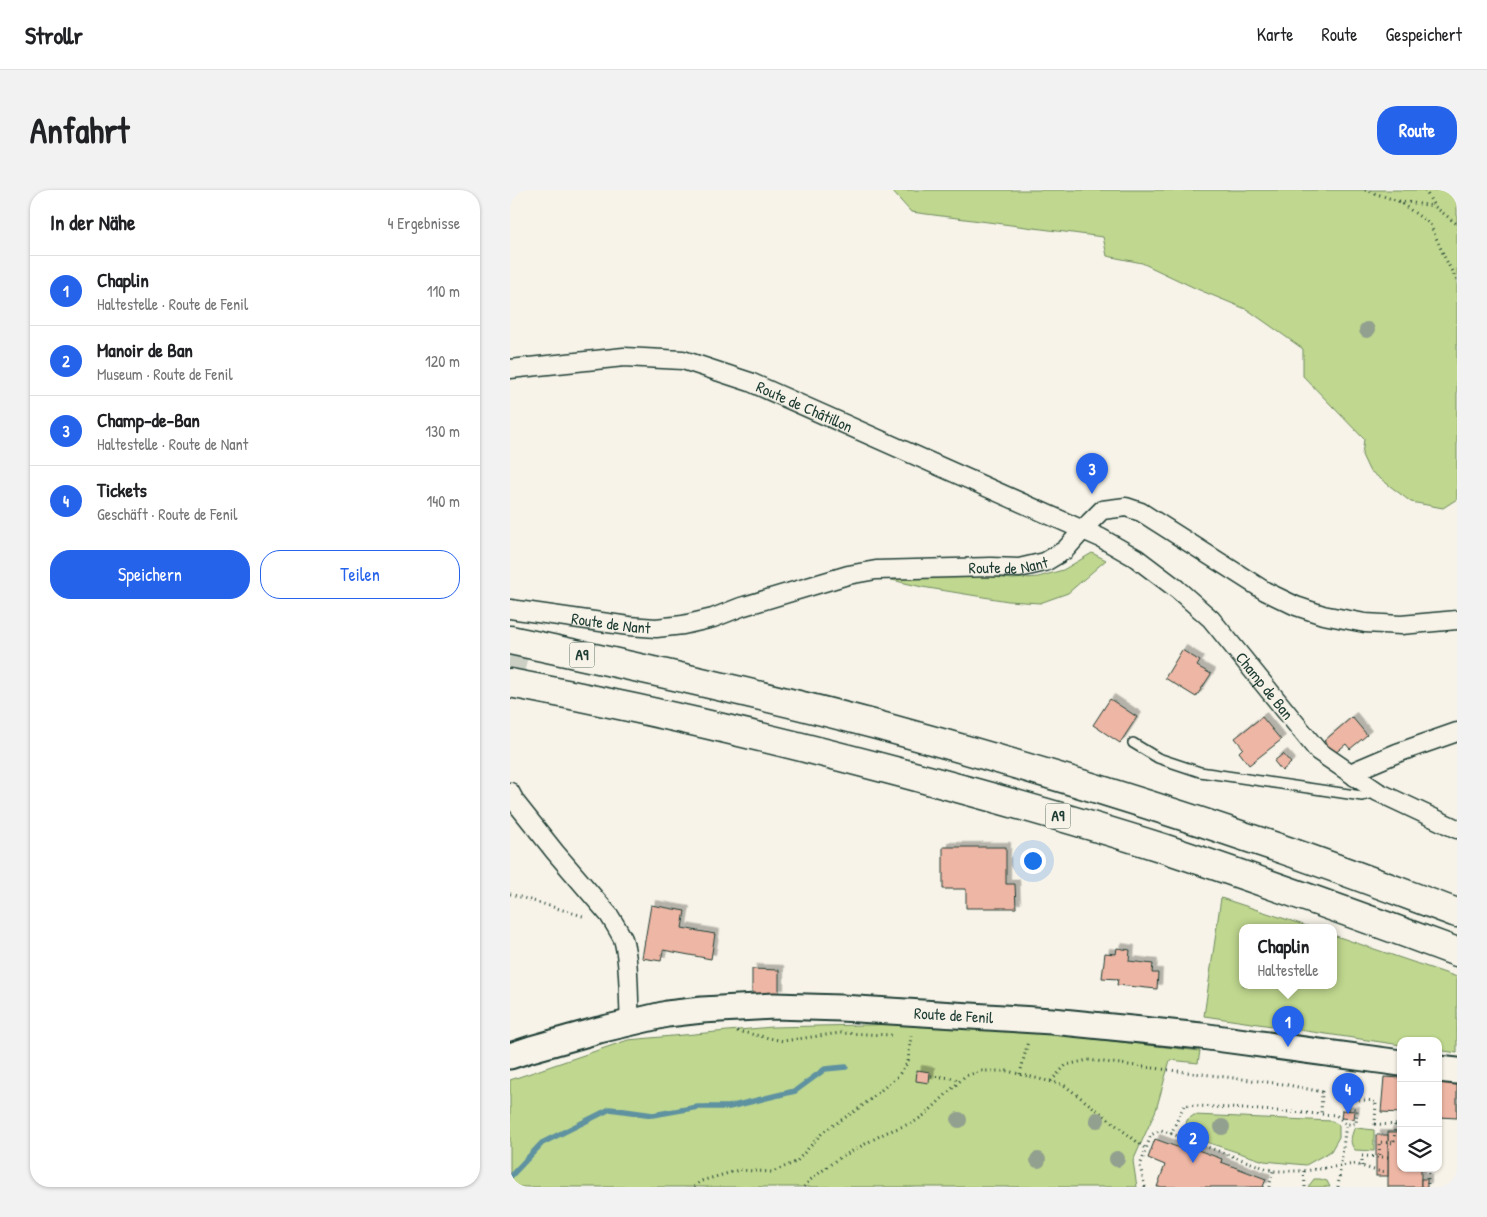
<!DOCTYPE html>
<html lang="de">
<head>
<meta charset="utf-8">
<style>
  :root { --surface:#fff; --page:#f2f2f2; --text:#202124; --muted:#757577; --line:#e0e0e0; --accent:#2563eb }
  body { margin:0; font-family:"Patrick Hand",sans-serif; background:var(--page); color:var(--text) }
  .controls { position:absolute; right:15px; bottom:15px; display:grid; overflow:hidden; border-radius:10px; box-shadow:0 1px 4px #0004 }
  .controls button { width:45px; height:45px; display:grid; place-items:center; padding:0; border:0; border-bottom:1px solid var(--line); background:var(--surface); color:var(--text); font:25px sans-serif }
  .you { position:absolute; left:522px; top:670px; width:18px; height:18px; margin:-12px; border:4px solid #fff; border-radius:50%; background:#1a73e8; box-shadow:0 0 0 8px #1a73e833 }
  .badge { display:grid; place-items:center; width:32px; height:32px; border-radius:50%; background:var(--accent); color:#fff; font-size:16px; font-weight:700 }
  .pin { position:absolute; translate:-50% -41px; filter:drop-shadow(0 1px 2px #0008) }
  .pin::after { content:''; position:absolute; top:26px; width:18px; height:15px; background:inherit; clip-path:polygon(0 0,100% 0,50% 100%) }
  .popup { position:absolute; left:729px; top:734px; width:98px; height:65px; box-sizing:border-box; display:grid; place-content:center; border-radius:10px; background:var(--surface); filter:drop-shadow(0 1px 4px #0005); font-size:16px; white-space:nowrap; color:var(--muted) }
  .popup b { font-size:19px; color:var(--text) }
  .popup::after { content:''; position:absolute; left:50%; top:100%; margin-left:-10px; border:10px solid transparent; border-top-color:var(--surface) }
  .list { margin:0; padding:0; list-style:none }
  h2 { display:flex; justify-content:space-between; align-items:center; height:65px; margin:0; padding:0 20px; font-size:21px }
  h2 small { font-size:16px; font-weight:400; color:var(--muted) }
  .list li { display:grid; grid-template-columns:32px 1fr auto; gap:15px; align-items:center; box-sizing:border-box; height:70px; padding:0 20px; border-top:1px solid var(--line) }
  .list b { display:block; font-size:19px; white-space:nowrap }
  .list p { margin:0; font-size:16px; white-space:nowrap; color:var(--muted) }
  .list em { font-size:16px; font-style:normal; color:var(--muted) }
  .actions { display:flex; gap:10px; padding:15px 20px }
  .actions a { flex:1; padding:11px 0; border:1px solid var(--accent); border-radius:20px; text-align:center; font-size:18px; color:var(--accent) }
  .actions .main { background:var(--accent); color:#fff }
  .icon { flex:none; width:28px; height:28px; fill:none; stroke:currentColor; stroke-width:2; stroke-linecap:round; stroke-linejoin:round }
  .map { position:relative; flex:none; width:947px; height:997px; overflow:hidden; border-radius:20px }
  header { display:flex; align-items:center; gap:30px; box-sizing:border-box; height:70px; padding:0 25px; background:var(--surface); border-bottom:1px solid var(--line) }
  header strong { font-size:24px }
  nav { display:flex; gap:28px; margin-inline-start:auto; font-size:18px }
  .intro { display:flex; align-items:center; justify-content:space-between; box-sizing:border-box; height:120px; padding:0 30px }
  h1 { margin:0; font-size:35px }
  .button { padding:12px 22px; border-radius:20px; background:var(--accent); color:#fff; font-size:18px; font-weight:700 }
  main { display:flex; gap:30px; padding:0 30px }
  aside { flex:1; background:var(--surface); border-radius:20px; box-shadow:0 1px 4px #0004 }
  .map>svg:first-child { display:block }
</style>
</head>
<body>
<header>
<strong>Strollr</strong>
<nav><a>Karte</a><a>Route</a><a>Gespeichert</a></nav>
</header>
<div class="intro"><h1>Anfahrt</h1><a class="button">Route</a></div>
<main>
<aside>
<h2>In der Nähe<small>4 Ergebnisse</small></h2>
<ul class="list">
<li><span class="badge">1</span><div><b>Chaplin</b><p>Haltestelle · Route de Fenil</p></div><em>110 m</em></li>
<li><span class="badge">2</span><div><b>Manoir de Ban</b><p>Museum · Route de Fenil</p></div><em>120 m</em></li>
<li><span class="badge">3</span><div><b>Champ-de-Ban</b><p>Haltestelle · Route de Nant</p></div><em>130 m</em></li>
<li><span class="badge">4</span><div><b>Tickets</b><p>Geschäft · Route de Fenil</p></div><em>140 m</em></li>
</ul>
<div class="actions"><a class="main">Speichern</a><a>Teilen</a></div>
</aside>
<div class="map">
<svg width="947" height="997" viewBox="0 0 947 997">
  <defs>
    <filter id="shadow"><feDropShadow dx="4.5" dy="-4.5" stdDeviation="0" flood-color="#0004"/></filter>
  </defs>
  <rect width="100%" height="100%" fill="#f7f3e8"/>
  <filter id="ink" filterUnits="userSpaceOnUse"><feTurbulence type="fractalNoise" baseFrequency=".02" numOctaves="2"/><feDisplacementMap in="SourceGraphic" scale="10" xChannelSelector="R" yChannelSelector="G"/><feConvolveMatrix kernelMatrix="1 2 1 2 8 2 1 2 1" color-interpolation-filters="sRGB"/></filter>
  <g filter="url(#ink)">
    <g fill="#bfd78e" stroke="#6f8a61">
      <path d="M381 0H947V309L933 318 901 312 859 280 852 265 854 249 793 186V159L738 120 687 99 632 73 597 66 593 47 401 22Z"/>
      <path d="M582 363 596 370 558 403 530 413 498 411 412 397 369 387 465 385 503 389 528 387 553 380Z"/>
      <path d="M711 708 803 738H733V796H823V745L947 787V863L928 860V851H891V855L694 826Z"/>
      <path d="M445 833 690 861 688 873 660 870 646 920 623 971 627 997H0V890L118 850 262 837Z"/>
      <path d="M684 925 822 931 829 935V947L821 961 796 975 754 971 690 950 675 939 677 930Z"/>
      <path d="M847 938 864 940V961L845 960C839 953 841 947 844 939Z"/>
      <path d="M804 989H810L817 991 820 997H798Z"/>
    </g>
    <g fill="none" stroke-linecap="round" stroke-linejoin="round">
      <path stroke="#5e92a1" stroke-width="5.5" d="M0 987 32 953 100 919 143 925 188 917H219L285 901 315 879 336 877"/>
    </g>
    <g fill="#eeb6a4" stroke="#1f3d34" filter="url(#shadow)">
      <path d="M672 460 690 471 687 476 701 484 686 507 655 488Z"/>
      <path d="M600 509 627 527 610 553 583 535Z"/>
      <path d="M752 527 771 550 739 575 729 562 733 558 725 548Z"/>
      <path d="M842 527 857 545 840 559 836 554 824 564 814 551Z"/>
      <path d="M773 564 781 573 772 581 764 571Z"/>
      <path d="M433 657H496V694H505L506 718H456V699H433Z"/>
      <path d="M141 715 175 721 172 738 205 744 201 769 153 760 151 771 132 768Z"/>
      <path d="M607 758 620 760 619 771 643 774 642 783H648L647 799 607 795 608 789 592 788 595 763 606 764Z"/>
      <path d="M242 779 269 780V804H242Z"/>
      <path d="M407 880 420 882 419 893 406 891Z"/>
      <path d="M874 887 891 888V923L871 922Z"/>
      <path d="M928 892 947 893V928L928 927Z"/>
      <path d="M832 920 845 921 844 929 831 928Z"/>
      <path d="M878 942H891V978H911V997H878Z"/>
      <rect x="866" y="945" width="12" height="41"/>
      <path d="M645 949 678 961 680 957 712 969 711 972 756 989 753 997H647L655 975 638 968Z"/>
      <rect x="911" y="989" width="6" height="8"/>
    </g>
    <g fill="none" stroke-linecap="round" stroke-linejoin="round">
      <path stroke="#cccfc4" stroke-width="18" stroke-dasharray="18 9" stroke-linecap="butt" d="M0 509 15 434"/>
      <defs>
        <path id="lane" d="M623 553 648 568 690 582 852 606 868 602"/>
        <g id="street">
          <path id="s1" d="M0 179 114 167 173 170 240 192 591 348 626 368 667 399 701 429 808 561 868 602 947 639"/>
          <path id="s2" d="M0 419 119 436 146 438 173 435 203 428 231 417 338 385 366 380 481 377 509 378 535 372 555 360 580 332 592 320 616 317 631 322 755 401 786 416 813 425 855 433 891 435 947 430"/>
          <path d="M845 587 847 580 887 563 947 542"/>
          <path d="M0 602 6 613 45 662 99 725C104 733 109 741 113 749 120 771 118 809 120 832"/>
        </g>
        <g id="secondary">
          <path id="s3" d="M0 866 21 859 89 840 157 824 192 820 264 816 331 818 542 831 691 846 891 873"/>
          <path d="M928 879 947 881"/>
        </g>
        <g id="highway">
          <path d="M0 450C123 476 246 503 367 535 496 570 625 609 751 652 817 674 882 699 947 723"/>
          <path d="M0 493C133 518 265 549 396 584 482 607 568 631 653 658 752 691 850 726 947 762"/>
        </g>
      </defs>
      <use href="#lane" stroke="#1f3d34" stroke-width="12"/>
      <use href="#street" stroke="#1f3d34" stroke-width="21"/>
      <use href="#secondary" stroke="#1f3d34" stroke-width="29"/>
      <use href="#highway" stroke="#1f3d34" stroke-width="31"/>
      <g stroke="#1f3d34" stroke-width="3" stroke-dasharray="1 4" stroke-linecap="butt">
        <path d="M855 0 888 11 920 34 935 68 947 91"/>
        <path d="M915 0 924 16 947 34"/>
        <path d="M889 11 924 16"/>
        <path d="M0 704 76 727"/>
        <path d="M227 841 273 851 330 843 381 845"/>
        <path d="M510 884 518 851"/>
        <path d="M421 886 443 888 450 891"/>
        <path d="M541 891 556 875 578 870 773 894 812 902 811 924"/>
        <path d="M839 909 866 911 865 934 891 935"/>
        <path d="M661 944 674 915 826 925 836 934H846L847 919 838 918 842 888"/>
        <path d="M878 967H870L869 952 884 953 885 935"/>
        <path d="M852 976V966L870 967"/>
        <path d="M918 978V997"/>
        <path d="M794 981 795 997"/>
        <path d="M184 997 191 991 229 980 262 982 286 972 313 942 351 917 388 886 398 872 401 845"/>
        <path d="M294 997 299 991 326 970 375 943 404 932 416 924 455 886 471 881H497L554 895 592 924 636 959 641 945 651 940 763 981H794L845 974 867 981 878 982"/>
        <path d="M635 997 630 976 636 959"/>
        <path d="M759 997 763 981"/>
        <path d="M828 997 836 934"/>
      </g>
      <use href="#lane" stroke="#f7f3e8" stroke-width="9"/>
      <use href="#street" stroke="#f7f3e8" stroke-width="18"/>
      <use href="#secondary" stroke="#f7f3e8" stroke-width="25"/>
      <use href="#highway" stroke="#f7f3e8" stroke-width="28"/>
    </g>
    <g fill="#92a08f">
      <circle cx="857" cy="140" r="8"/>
      <circle cx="449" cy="930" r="8"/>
      <circle cx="587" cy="930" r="8"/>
      <circle cx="712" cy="937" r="8"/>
      <circle cx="607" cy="969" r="8"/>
      <circle cx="528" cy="970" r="8"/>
    </g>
  </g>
  <g text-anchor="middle" stroke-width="5" stroke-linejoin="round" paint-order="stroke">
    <g fill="#f7f3e8" stroke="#60746a" stroke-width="1">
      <rect x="59.5" y="452.5" width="25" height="25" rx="4"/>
      <rect x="535.5" y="613.5" width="25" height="25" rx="4"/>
    </g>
    <g font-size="15" font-weight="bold" fill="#1f3d34">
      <text x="72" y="470">A9</text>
      <text x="548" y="631">A9</text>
    </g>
    <g font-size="16" fill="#1f3d34" stroke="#f7f3e8">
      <text dy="6" stroke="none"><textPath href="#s1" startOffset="304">Route de Châtillon</textPath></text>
      <text dy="6" stroke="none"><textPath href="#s2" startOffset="508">Route de Nant</textPath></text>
      <text dy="6" stroke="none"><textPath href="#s2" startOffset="102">Route de Nant</textPath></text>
      <text dy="6" stroke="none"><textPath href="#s1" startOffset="851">Champ de Ban</textPath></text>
      <text dy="6" stroke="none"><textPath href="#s3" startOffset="450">Route de Fenil</textPath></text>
    </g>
  </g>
</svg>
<div class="controls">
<button>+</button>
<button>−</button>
<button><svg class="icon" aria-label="layers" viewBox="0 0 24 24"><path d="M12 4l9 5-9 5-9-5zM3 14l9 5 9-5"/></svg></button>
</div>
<div class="you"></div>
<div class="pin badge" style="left:778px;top:857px">1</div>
<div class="popup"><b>Chaplin</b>Haltestelle</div>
<div class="pin badge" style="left:683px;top:973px">2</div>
<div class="pin badge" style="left:582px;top:304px">3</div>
<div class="pin badge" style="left:838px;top:924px">4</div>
</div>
</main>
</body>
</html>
